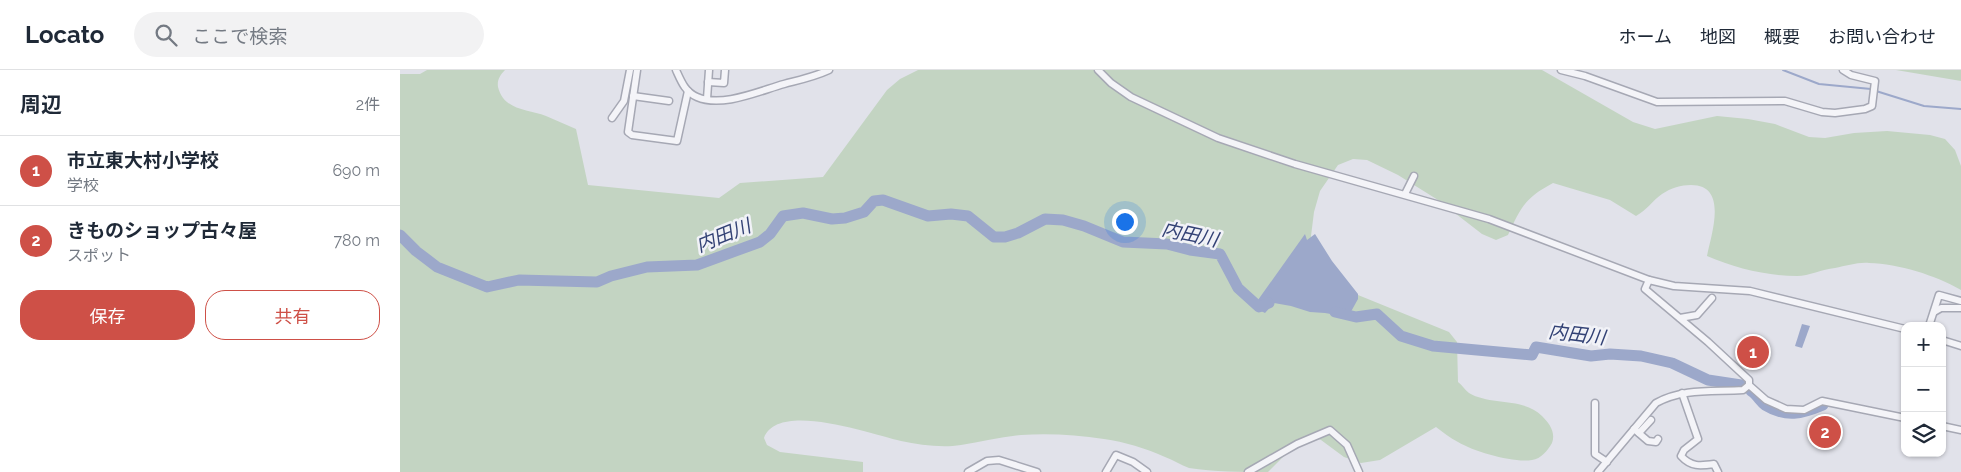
<!DOCTYPE html>
<html lang="ja">
<head>
<meta charset="utf-8">
<style>
  :root { --surface:#fff; --page:#f2f2f3; --text:#1f2937; --muted:#747a83; --line:#e0e1e3; --accent:#ce5047 }
  body { margin:0; font-family:Raleway,"Noto Sans JP",sans-serif; background:var(--page); color:var(--text) }
  .controls { position:absolute; right:15px; bottom:15px; display:grid; overflow:hidden; border-radius:10px; box-shadow:0 1px 4px #0004 }
  .controls button { width:45px; height:45px; display:grid; place-items:center; padding:0; border:0; border-bottom:1px solid var(--line); background:var(--surface); color:var(--text); font:25px sans-serif }
  .you { position:absolute; left:724px; top:151px; width:18px; height:18px; margin:-12px; border:4px solid #fff; border-radius:50%; background:#1a73e8; box-shadow:0 0 0 8px #1a73e833 }
  .badge { display:grid; place-items:center; width:32px; height:32px; border-radius:50%; background:var(--accent); color:#fff; font-size:16px; font-weight:700 }
  .pin { position:absolute; translate:-50% -50%; border:2px solid #fff; box-shadow:0 1px 5px #0006 }
  .list { margin:0; padding:0; list-style:none }
  h2 { display:flex; justify-content:space-between; align-items:center; height:65px; margin:0; padding:0 20px; font-size:21px }
  h2 small { font-size:16px; font-weight:400; color:var(--muted) }
  .list li { display:grid; grid-template-columns:32px 1fr auto; gap:15px; align-items:center; box-sizing:border-box; height:70px; padding:0 20px; border-top:1px solid var(--line) }
  .list b { display:block; font-size:19px; white-space:nowrap }
  .list p { margin:0; font-size:16px; white-space:nowrap; color:var(--muted) }
  .list em { font-size:16px; font-style:normal; color:var(--muted) }
  .actions { display:flex; gap:10px; padding:15px 20px }
  .actions a { flex:1; padding:11px 0; border:1px solid var(--accent); border-radius:20px; text-align:center; font-size:18px; color:var(--accent) }
  .actions .main { background:var(--accent); color:#fff }
  .icon { flex:none; width:28px; height:28px; fill:none; stroke:currentColor; stroke-width:2; stroke-linecap:round; stroke-linejoin:round }
  .map { position:relative; flex:none; width:1561px; height:402px; overflow:hidden }
  header { display:flex; align-items:center; gap:30px; box-sizing:border-box; height:70px; padding:0 25px; background:var(--surface); border-bottom:1px solid var(--line) }
  header strong { font-size:24px }
  nav { display:flex; gap:28px; margin-inline-start:auto; font-size:18px }
  .search { width:350px; height:45px; background:var(--page); display:flex; align-items:center; gap:12px; box-sizing:border-box; padding:0 18px; border-radius:28px; color:var(--muted); font-size:19px }
  main { display:flex }
  aside { flex:1; background:var(--surface) }
  .map>svg:first-child { display:block }
</style>
</head>
<body>
<header>
<strong>Locato</strong>
<div class="search"><svg class="icon" aria-label="search" viewBox="0 0 24 24"><circle cx="10" cy="10" r="6"/><path d="M15 15l6 6"/></svg>ここで検索</div>
<nav><a>ホーム</a><a>地図</a><a>概要</a><a>お問い合わせ</a></nav>
</header>
<main>
<aside>
<h2>周辺<small>2件</small></h2>
<ul class="list">
<li><span class="badge">1</span><div><b>市立東大村小学校</b><p>学校</p></div><em>690 m</em></li>
<li><span class="badge">2</span><div><b>きものショップ古々屋</b><p>スポット</p></div><em>780 m</em></li>
</ul>
<div class="actions"><a class="main">保存</a><a>共有</a></div>
</aside>
<div class="map">
<svg width="1561" height="402" viewBox="0 0 1561 402">
  <rect width="100%" height="100%" fill="#e1e2ea"/>
  <g fill="#c3d4c2">
    <path d="M27 0H105C100 5 97 10 98 17 104 41 128 39 146 46 156 50 166 55 176 59L188 115 319 128 340 113 423 107 487 20 500 9 518 0H1142L1233 52 1255 59 1317 46 1348 49 1375 54 1409 67 1425 68 1454 63 1487 61 1530 65 1545 69 1555 80 1561 96V220C1535 205 1499 194 1469 193 1458 192 1446 196 1435 198 1422 199 1409 206 1397 206 1367 206 1335 198 1307 186 1311 165 1329 115 1291 115 1281 115 1271 118 1262 124 1252 131 1247 140 1236 146L1210 130 1153 113C1125 128 1121 137 1108 165L1096 170 1082 164 1038 130 998 105 967 90 953 89 938 95 920 121 914 142 911 166 914 184 958 225 1049 262 1057 272 1058 312C1062 315 1065 320 1069 323 1091 336 1123 327 1142 346 1149 353 1156 362 1152 373 1148 380 1141 389 1132 390 1113 393 1075 382 1058 372 1050 368 1043 362 1036 357L980 390 961 393 944 387 921 370 911 366 892 378 868 402C842 402 814 402 789 398 781 395 773 390 765 387 745 378 725 372 704 369 677 365 649 363 621 365 601 367 581 372 561 375 542 378 520 375 501 371 473 365 378 330 364 368L367 375 380 382 463 392V402H0V4H20Z"/>
    <path d="M1496 0H1561V11Z"/>
  </g>
  <g fill="#9ca8ca">
    <path d="M905 164 907 170 915 164 932 191 958 224V229L948 247 925 243 910 242 891 236 874 233 865 243 853 237Z"/>
    <path d="M1402 254 1410 256 1402 278 1395 276Z"/>
  </g>
  <g fill="none" stroke-linecap="round" stroke-linejoin="round">
    <g stroke="#9ca8ca" stroke-width="2">
      <path d="M1383 0 1419 14 1471 19"/>
      <path d="M1476 21 1524 36 1561 39"/>
    </g>
    <g stroke="#9ca8ca" stroke-width="11">
      <path d="M0 165 16 181 37 197 87 217 119 210 197 212 211 206 247 197 297 195 360 172 370 164 383 146 403 143 432 149 445 148 464 142 474 131 483 130 528 146 551 144 568 146 594 167H605L618 163 645 149 663 150 684 156 723 172 767 174 790 180 820 184 838 218 859 237 869 233"/>
      <path d="M935 242 956 247 977 244 1001 266 1033 276 1132 285 1136 277 1191 286 1210 284 1241 286 1272 293 1308 310 1341 315"/>
      <path d="M1351 321C1357 325 1360 331 1365 335 1386 348 1402 344 1423 335"/>
    </g>
    <defs>
      <g id="minor">
        <path d="M237 0 228 62 232 65 277 71 288 21"/>
        <path d="M276 0C281 11 285 22 297 27 322 38 359 21 384 14 399 10 414 7 429 0"/>
        <path d="M698 0 711 13 731 27 818 68 895 94 1089 149 1249 210 1274 216 1350 221 1505 259"/>
        <path d="M1161 0 1185 6 1257 32 1385 31 1422 42 1435 43 1465 39 1472 36 1475 11 1451 5 1443 0"/>
        <path d="M308 12 324 13 325 0"/>
        <path d="M233 26 269 31"/>
        <path d="M307 29 309 0"/>
        <path d="M212 48 224 31 230 0"/>
        <path d="M1005 124 1014 106"/>
        <path d="M1249 210 1245 219 1308 272 1349 310V315L1366 330 1386 339 1404 340 1422 331 1505 348"/>
        <path d="M1534 242 1541 238H1561"/>
        <path d="M1280 248 1297 245 1312 228"/>
        <path d="M1529 256 1539 225 1561 231"/>
        <path d="M1542 270 1561 276"/>
        <path d="M1282 323 1298 369 1284 380 1281 386C1291 397 1300 396 1314 394L1318 402"/>
        <path d="M1195 333V384L1207 392"/>
        <path d="M1542 356 1561 360"/>
        <path d="M1234 359 1248 371 1256 372 1258 369"/>
        <path d="M1239 363 1251 350"/>
        <path d="M568 402 587 391 599 390 637 402"/>
        <path d="M706 402 716 385 733 392 747 402"/>
        <path d="M848 402 897 374 930 360 947 375 959 402"/>
        <path d="M1198 402 1256 333C1283 318 1313 322 1343 320L1349 315"/>
      </g>
    </defs>
    <use href="#minor" stroke="#a6a8b4" stroke-width="9"/>
    <use href="#minor" stroke="#f4f4f8" stroke-width="6"/>
  </g>
  <g text-anchor="middle" stroke-width="5" stroke-linejoin="round" paint-order="stroke">
    <g font-size="19" font-style="italic" fill="#334275" stroke="#f1f2f7">
      <text transform="translate(790 164) rotate(12)" y="7">内田川</text>
      <text transform="translate(323 165) rotate(-22)" y="7">内田川</text>
      <text transform="translate(1177 264) rotate(7)" y="7">内田川</text>
    </g>
  </g>
</svg>
<div class="controls">
<button>+</button>
<button>−</button>
<button><svg class="icon" aria-label="layers" viewBox="0 0 24 24"><path d="M12 4l9 5-9 5-9-5zM3 14l9 5 9-5"/></svg></button>
</div>
<div class="you"></div>
<div class="pin badge" style="left:1353px;top:282px">1</div>
<div class="pin badge" style="left:1425px;top:362px">2</div>
</div>
</main>
</body>
</html>
